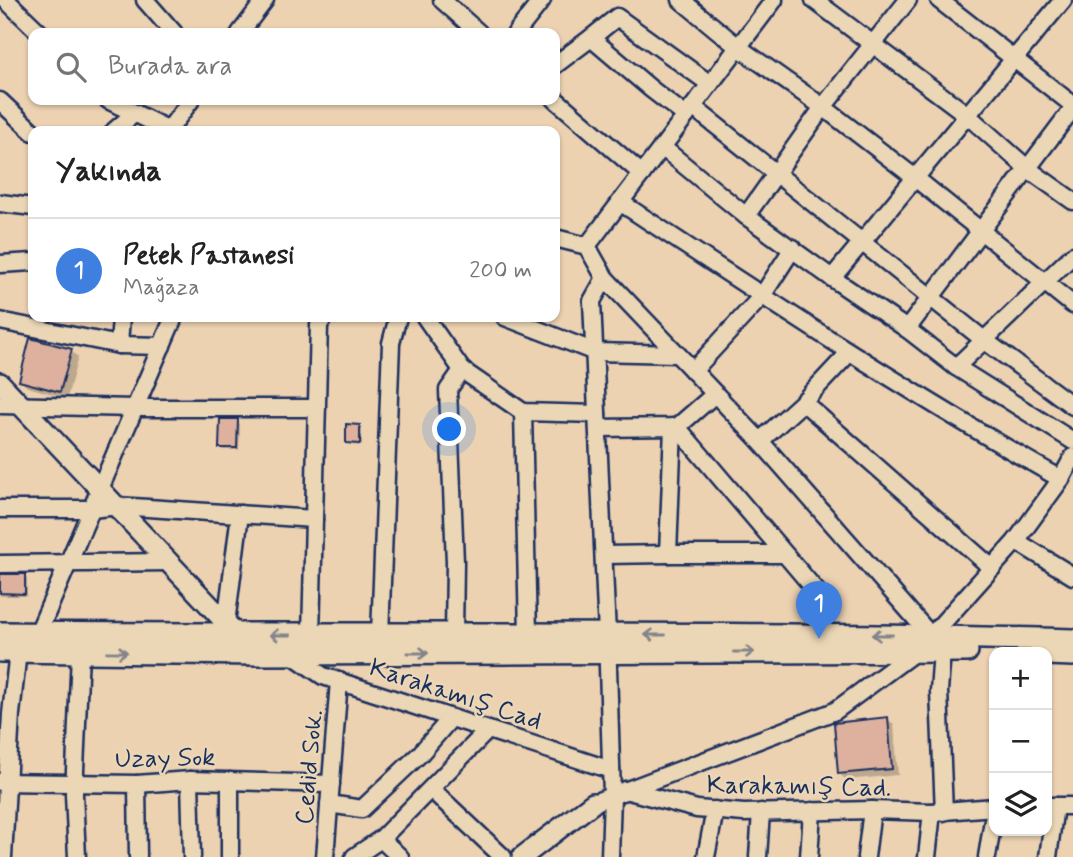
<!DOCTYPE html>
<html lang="tr">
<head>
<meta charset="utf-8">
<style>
  :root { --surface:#fff; --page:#f2f2f2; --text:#222; --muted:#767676; --line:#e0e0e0; --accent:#0b8043 }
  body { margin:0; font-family:Mynerve,sans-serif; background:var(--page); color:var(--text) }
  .controls { position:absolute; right:21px; bottom:21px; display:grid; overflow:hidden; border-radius:14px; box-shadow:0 2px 5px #0004 }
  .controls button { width:63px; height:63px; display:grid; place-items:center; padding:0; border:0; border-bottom:2px solid var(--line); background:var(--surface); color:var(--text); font:35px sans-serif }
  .you { position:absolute; left:450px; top:430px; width:24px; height:24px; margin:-18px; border:5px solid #fff; border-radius:50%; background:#1a73e8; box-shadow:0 0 0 10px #1a73e833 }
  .badge { display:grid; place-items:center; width:46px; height:46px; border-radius:50%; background:var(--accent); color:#fff; font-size:23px; font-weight:700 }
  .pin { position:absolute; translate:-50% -58px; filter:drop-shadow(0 2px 4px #0008) }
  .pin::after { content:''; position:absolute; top:37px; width:24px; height:21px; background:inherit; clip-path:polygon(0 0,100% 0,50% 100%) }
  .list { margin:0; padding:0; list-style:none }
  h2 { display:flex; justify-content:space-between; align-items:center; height:91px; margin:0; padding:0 28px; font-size:30px }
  h2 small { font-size:23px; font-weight:400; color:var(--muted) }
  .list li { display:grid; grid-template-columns:46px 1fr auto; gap:21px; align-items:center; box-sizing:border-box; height:105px; padding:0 28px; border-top:2px solid var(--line) }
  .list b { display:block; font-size:26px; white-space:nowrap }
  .list p { margin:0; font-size:23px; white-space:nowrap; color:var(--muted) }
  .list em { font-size:23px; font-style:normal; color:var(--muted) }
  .icon { flex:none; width:38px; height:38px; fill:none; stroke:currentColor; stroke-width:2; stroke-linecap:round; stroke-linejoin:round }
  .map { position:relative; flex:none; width:1073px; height:857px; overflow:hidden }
  .search { position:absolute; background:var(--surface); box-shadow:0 2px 5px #0004; left:28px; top:28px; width:532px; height:77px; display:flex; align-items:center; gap:18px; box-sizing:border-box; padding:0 24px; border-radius:14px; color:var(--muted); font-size:26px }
  .panel { position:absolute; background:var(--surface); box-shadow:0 2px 5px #0004; left:28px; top:126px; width:532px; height:196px; border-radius:14px }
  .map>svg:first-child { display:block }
</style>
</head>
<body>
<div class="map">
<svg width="1073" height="857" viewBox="0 0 1073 857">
  <rect width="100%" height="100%" fill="#edd2b2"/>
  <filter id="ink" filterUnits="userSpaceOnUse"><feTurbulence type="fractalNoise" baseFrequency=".0143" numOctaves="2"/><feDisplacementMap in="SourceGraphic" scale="14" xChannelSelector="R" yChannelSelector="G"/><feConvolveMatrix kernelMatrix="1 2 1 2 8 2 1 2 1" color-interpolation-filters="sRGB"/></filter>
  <g filter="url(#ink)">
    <g fill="#0003">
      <path d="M71 351 78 357 67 398 27 387 21 381Z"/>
      <path d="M237 421 240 424 239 450H223L221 447Z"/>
      <path d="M360 427 362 429V446L350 445 347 442Z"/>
      <path d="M0 575 24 576 27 579V596H0Z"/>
      <path d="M887 718 894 725 898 775 846 780 839 773Z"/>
    </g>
    <g fill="#deb19f" stroke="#1b2f5e" stroke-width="2">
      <path d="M30 338 72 349 60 392 19 381Z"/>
      <path d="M220 419H238L237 448H219Z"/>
      <path d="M346 424 360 425V444L346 443Z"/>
      <path d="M0 574H25V594L0 593Z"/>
      <path d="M888 717 892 769 838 774 834 723Z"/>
    </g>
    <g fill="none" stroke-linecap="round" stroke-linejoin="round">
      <defs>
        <g id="minor">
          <path d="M6 0 40 33"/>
          <path d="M145 0 174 33"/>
          <path d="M442 0 479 33"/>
          <path d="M681 0 738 47 823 107 914 177 1073 305"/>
          <path d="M814 0 966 114 1028 169 1073 201"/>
          <path d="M939 0 1073 105"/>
          <path d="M240 33 265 0"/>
          <path d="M516 33 542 0"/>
          <path d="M591 38 617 17 710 84"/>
          <path d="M555 65 591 38 651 89 686 116"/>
          <path d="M555 99 642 174"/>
          <path d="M108 100 171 131"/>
          <path d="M0 101 33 132"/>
          <path d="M693 107 984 340 1073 406"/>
          <path d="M114 131 135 113"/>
          <path d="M168 131 191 100"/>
          <path d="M662 147 746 216 832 278 907 329 956 367 1073 441"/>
          <path d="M620 202C765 298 910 394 1061 479"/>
          <path d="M0 203 33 207"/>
          <path d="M746 216 823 107 908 0"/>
          <path d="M555 238 587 246 605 278 760 441 931 636"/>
          <path d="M587 246 774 0"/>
          <path d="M0 264 33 262"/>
          <path d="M605 278 592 301 607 635 612 796 610 857"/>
          <path d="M832 278 1063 0"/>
          <path d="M425 317 462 370 523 412 597 414"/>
          <path d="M505 317 595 352 677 354"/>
          <path d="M0 321 119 345 162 346"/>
          <path d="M907 329 1073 108"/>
          <path d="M119 345 121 317"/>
          <path d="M956 367 1073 255"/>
          <path d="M693 371 762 296 793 248"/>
          <path d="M803 402 992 568"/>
          <path d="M0 405 135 408H317"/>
          <path d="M523 412 528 635"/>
          <path d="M673 427 668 554H784"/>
          <path d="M677 427 818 593 824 635"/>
          <path d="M598 428 677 427 715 394"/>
          <path d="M760 441 803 402 849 353"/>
          <path d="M0 509H92L118 506 314 519"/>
          <path d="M1016 541 1073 576"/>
          <path d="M604 555 668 554"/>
          <path d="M0 564 169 562"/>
          <path d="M226 623 240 514"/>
          <path d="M38 633 174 317"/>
          <path d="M311 635 319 325 324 317"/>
          <path d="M380 635 391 343 398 317"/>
          <path d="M454 635 455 562 448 390 462 370"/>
          <path d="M942 651 939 691 944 812"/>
          <path d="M291 654 323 676 611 770"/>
          <path d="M190 780 192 857"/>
          <path d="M0 782 137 784 190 780 331 784"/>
          <path d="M137 784 138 857"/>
          <path d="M431 789 503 857"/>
          <path d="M625 790 697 809 744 813 872 810 932 812 994 807"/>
          <path d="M593 803 835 711 916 651 931 636 1016 541 1061 479 1073 457"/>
          <path d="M329 804 362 809 420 754 451 718"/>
          <path d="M1047 806H1073"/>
          <path d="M381 839 400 857"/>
          <path d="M3 857 11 714 18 651"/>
          <path d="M77 857 74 794 80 652"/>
          <path d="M230 857V781"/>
          <path d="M325 857 339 681"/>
          <path d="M354 857 381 839 488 730"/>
          <path d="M706 857 715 810"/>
          <path d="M758 857 761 812"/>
          <path d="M809 857 812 811"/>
          <path d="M866 857 872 810"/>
          <path d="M927 857 932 812"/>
          <path d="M987 857 994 814"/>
          <path d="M1048 857 1055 806"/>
        </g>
        <g id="tertiary">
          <path d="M0 383 244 642"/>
          <path d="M522 857 593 803"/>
        </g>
        <g id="secondary">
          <path d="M0 633C358 636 715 630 1073 640"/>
          <path d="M0 651 258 654 967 651"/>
          <path d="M1047 654 1073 655"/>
        </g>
      </defs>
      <use href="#minor" stroke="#1b2f5e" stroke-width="21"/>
      <use href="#tertiary" stroke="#1b2f5e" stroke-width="24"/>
      <use href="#secondary" stroke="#1b2f5e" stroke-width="26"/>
      <use href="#minor" stroke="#ebd7b5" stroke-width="16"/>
      <use href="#tertiary" stroke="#ebd7b5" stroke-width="19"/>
      <use href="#secondary" stroke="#ebd7b5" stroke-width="21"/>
    </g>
    <defs><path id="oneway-shaft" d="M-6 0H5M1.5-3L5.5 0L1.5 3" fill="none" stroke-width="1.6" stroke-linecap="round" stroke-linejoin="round" transform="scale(1.75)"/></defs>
    <g stroke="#83838a">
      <use href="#oneway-shaft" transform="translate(280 635) rotate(-180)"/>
      <use href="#oneway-shaft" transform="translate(655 635) rotate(-180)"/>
      <use href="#oneway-shaft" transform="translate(882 635) rotate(-180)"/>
      <use href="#oneway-shaft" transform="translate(117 652) rotate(1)"/>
      <use href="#oneway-shaft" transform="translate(744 652)"/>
      <use href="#oneway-shaft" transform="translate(418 653)"/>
    </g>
  </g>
  <g text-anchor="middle" stroke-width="5" stroke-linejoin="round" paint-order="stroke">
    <g font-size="26" fill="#1b2f5e" stroke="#ebd7b5">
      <text transform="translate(456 693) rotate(18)" y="9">Karakamış Cad</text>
      <text transform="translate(165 757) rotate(-1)" y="9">Uzay Sok</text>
      <text transform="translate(308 767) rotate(-85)" y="9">Cedid Sok.</text>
      <text transform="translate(799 785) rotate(1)" y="9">Karakamış Cad.</text>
    </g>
  </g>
</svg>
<div class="controls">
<button>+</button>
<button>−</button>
<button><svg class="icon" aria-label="layers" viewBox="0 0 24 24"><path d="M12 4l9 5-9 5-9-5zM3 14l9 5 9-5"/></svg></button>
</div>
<div class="you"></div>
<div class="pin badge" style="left:819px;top:639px;background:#3f7fe0">1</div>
<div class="search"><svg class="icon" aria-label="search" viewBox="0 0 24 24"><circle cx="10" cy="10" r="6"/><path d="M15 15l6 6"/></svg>Burada ara</div>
<section class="panel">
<h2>Yakında<small></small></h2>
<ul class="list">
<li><span class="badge" style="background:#3f7fe0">1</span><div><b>Petek Pastanesi</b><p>Mağaza</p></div><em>200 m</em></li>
</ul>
</section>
</div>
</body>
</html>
